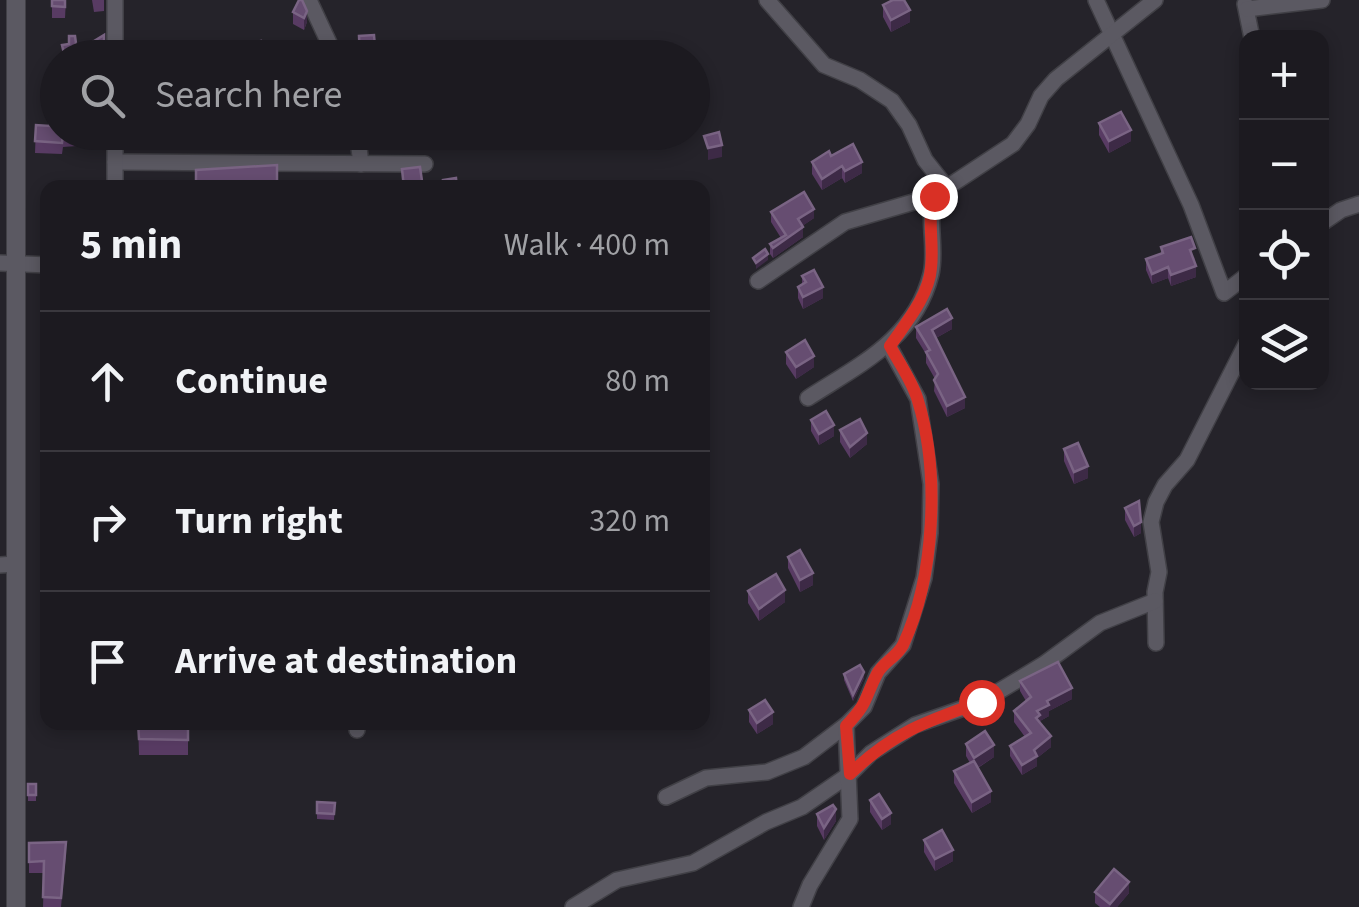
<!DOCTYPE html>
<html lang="en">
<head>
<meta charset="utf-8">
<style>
  :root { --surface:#1c1a20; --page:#29272d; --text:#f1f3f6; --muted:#a0a1a5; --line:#3a383e }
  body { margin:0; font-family:"Source Sans 3",sans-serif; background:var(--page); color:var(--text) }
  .controls { position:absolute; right:30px; top:30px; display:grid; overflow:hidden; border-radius:20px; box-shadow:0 5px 15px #0003 }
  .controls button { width:90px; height:90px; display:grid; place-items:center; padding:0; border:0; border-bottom:2px solid var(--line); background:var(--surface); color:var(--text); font:50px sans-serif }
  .stop { position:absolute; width:30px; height:30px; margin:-22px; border:8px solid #d93025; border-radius:50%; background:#fff }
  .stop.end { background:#d93025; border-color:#fff; box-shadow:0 2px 10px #0008 }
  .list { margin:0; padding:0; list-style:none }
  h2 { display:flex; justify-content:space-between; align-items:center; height:130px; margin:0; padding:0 40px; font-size:42px }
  h2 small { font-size:32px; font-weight:400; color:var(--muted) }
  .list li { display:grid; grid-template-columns:65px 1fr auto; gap:30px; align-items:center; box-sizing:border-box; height:140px; padding:0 40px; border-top:2px solid var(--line) }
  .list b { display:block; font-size:38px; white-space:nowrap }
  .list em { font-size:32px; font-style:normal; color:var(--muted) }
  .icon { flex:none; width:55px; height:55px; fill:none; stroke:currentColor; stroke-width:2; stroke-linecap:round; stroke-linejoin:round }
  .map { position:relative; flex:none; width:1359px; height:907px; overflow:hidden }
  .search { position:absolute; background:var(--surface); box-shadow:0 5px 15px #0003; left:40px; top:40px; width:670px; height:110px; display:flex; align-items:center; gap:25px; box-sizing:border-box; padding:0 35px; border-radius:55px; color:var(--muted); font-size:38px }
  .panel { position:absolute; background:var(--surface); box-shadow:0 5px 15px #0003; left:40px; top:180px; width:670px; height:550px; border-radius:20px }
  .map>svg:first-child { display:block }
</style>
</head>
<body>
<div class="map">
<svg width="1359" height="907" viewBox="0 0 1359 907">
  <rect width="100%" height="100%" fill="#25232a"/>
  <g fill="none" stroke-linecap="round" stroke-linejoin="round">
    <defs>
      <g id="minor">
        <path d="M115 0V58"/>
        <path d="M309 0 336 58"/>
        <path d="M767 0 824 65 860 80 892 101 909 125 925 160 947 188"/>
        <path d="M1096 0 1191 205 1224 293 1246 276"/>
        <path d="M1245 4 1252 38"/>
        <path d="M1247 9 1322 0"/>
        <path d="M357 132 361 164"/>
        <path d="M115 162 425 164"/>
        <path d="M115 188V132"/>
        <path d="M1322 223 1341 210 1359 204"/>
        <path d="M0 263 48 265"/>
        <path d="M758 281 845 222 934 196"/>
        <path d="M808 398C859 365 915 339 931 274 937 249 927 222 934 196L1013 144 1028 124 1041 96 1056 79 1155 0"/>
        <path d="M0 565 15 564"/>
        <path d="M1156 643 1155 592 1159 572 1151 522 1156 502 1165 485 1187 460 1246 344"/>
        <path d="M357 730V722"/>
        <path d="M666 797 706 778 767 772 804 757 846 725 864 707 878 673 903 645 924 578 930 533 931 484 918 399 889 346"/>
        <path d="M573 907 617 880 693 863 766 822 802 807 850 774 871 753 915 725 981 702 1044 664 1100 623 1155 601"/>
        <path d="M801 907 810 885 850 819 846 725"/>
      </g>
      <path id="tertiary" d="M16 907V0"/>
    </defs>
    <use href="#minor" stroke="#414046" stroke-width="18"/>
    <use href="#tertiary" stroke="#414046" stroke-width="20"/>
    <use href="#minor" stroke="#5b5962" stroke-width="15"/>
    <use href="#tertiary" stroke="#5b5962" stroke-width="18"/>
  </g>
  <g fill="#583b63">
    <path d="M52 0H66L65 18H52Z"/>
    <path d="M92 0H104V11L94 12Z"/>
    <path d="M883 5 910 22 891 32 883 17Z"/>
    <path d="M307 11V22L304 30 293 24V12Z"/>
    <path d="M91 43 104 58H93L91 55Z"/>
    <path d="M1099 123 1131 141 1109 153 1099 135Z"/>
    <path d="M36 125 50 126 77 132V146L63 147 62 154 35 153Z"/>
    <rect x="390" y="132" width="25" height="16"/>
    <path d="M831 156 862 173 845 183 842 178 822 190 812 174V162Z"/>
    <path d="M771 212 814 218 802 226 803 237 773 258 770 254V244L781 238 771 222Z"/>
    <path d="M1161 247 1195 258 1193 259 1196 277 1171 286 1168 278 1152 284 1146 270V259L1161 253Z"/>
    <path d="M802 276 823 298 803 309 798 298V287L802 284Z"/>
    <path d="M916 327 952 329 936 338 965 408 947 417 934 391 935 379 926 363V354L916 338Z"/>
    <path d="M786 352 814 367 796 379 786 364Z"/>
    <path d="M811 420 834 436 819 445 811 431Z"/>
    <path d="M840 430 867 444 850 458 840 442Z"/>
    <path d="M1064 449 1088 478 1074 484 1064 461Z"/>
    <path d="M1125 508 1141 533 1134 537 1125 520Z"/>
    <path d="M788 557 813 585 800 592 788 568Z"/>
    <path d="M748 591 785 602 759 621 748 603Z"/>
    <path d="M844 674 864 678 853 701 844 680Z"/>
    <path d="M1020 681 1072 699 1049 711V716L1040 721 1051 747 1037 758V766L1022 775 1010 756V746L1025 737 1014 722V711L1026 701 1020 691Z"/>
    <path d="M749 710 773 724 757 734 749 722Z"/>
    <path d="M138 722H188V755H139Z"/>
    <path d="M966 744 994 757 978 768 991 802 972 813 954 783V771L970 763 966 756Z"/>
    <rect x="28" y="784" width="8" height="17"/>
    <path d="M870 800 891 824 882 830 870 812Z"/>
    <path d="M317 802 335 803 334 820 317 819Z"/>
    <path d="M817 814 836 821 824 840 817 826Z"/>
    <path d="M924 840 953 861 935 871 924 852Z"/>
    <path d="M29 843 66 854 61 907H43L44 873H29Z"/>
    <path d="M1095 892 1129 893 1117 907H1100L1095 903Z"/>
  </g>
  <g fill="#3d2a46">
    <path d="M910 10V22L891 32V20Z"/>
    <path d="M307 11V22L304 30V18Z"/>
    <path d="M104 49V58H98V54Z"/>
    <path d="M1131 130V141L1109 153V141Z"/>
    <path d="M722 145V157L708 160V148Z"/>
    <path d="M862 162V173L845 183V171Z"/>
    <path d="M842 166V178L822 190V179Z"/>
    <path d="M814 209V218L798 229V219Z"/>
    <path d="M803 227V237L773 258V248Z"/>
    <path d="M768 254V260L756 269V263Z"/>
    <path d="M1196 266V277L1171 286V275Z"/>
    <path d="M1168 267V278L1152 284V274Z"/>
    <path d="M823 287V298L803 309V297Z"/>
    <path d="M952 318V329L932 340V330Z"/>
    <path d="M814 356V367L796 379V367Z"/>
    <path d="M965 397V408L947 417V406Z"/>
    <path d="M834 425V436L819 445V434Z"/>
    <path d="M867 433V444L850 458V447Z"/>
    <path d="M1088 466V478L1074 484V472Z"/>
    <path d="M1141 522V533L1134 537V526Z"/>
    <path d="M813 573V585L800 592V580Z"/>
    <path d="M785 590V602L759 621V609Z"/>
    <path d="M864 672V678L853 701V695Z"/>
    <path d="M1072 688V699L1049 711V716L1040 721V726L1036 729 1037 711 1047 701Z"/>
    <path d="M773 712V724L757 734V723Z"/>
    <path d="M1051 736V747L1037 758V766L1022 775V765L1034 750Z"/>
    <path d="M994 745V757L974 770V758Z"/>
    <path d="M991 791V802L972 813V802Z"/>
    <path d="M836 809V821L824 840V828Z"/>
    <path d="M891 813V824L882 830V819Z"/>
    <path d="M953 850V861L935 871V859Z"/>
    <path d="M1129 882V893L1117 907H1110V904Z"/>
  </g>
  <g fill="#664d71" stroke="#7a6484" stroke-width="2.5">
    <path d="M52 0H65V7L52 6Z"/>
    <path d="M299 0H302L307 11 304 18 293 12Z"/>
    <path d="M893 0H904L910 10 891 20 883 5Z"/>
    <path d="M104 35V49L98 54 91 43Z"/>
    <path d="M374 35 376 58H360L359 36Z"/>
    <path d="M69 36H75L78 58H65L62 45 69 44Z"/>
    <path d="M261 41 264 58H246L244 44Z"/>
    <path d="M49 93H58V132H77V135H63L62 143 35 141 36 125 50 126Z"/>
    <path d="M1121 112 1131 130 1109 141 1099 123Z"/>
    <path d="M390 132H415V136L390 137Z"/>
    <path d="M719 132 722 145 708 148 704 136Z"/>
    <path d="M853 144 862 162 845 171 842 166 822 179 812 162 829 151 831 156Z"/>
    <path d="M277 165V188L255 186 245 188H196V170Z"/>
    <path d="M420 167 423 188H404L402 169Z"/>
    <path d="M456 178 457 188H444L443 180Z"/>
    <path d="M804 192 814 209 798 219 803 227 773 248 770 244 786 235 771 212Z"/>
    <path d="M1191 237 1195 248 1190 250 1196 266 1171 275 1168 267 1152 274 1146 259 1163 253 1161 247Z"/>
    <path d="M765 249 768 254 756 263 753 258Z"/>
    <path d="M814 270 823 287 803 297 798 287 806 282 802 276Z"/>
    <path d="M947 309 952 318 932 330 965 397 947 406 934 380 938 374 926 352 930 350 916 327Z"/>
    <path d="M805 340 814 356 796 367 786 352Z"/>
    <path d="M826 411 834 425 819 434 811 420Z"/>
    <path d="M860 419 867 433 850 447 840 430Z"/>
    <path d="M1078 443 1088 466 1074 472 1064 449Z"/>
    <path d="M1139 501 1141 522 1134 526 1125 508Z"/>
    <path d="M800 550 813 573 800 580 788 557Z"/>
    <path d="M776 574 785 590 759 609 748 591Z"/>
    <path d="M1058 662 1072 688 1047 701 1049 705 1037 711 1040 715 1036 718 1051 736 1034 750 1037 756 1022 765 1010 746 1031 733 1014 711 1031 697 1020 681Z"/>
    <path d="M860 665 864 672 853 695 844 674Z"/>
    <path d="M765 700 773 712 757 723 749 710Z"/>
    <path d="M138 722H188V740L139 739Z"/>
    <path d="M985 731 994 745 974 758 966 744Z"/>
    <path d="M974 761 991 791 972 802 954 771Z"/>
    <rect x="28" y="784" width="8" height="11"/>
    <path d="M879 794 891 813 882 819 870 800Z"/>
    <path d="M317 802 335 803 334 814 317 813Z"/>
    <path d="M833 805 836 809 824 828 817 814Z"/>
    <path d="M942 830 953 850 935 859 924 840Z"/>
    <path d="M66 842 61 898 43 897 44 861 29 862V843Z"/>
    <path d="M1114 869 1129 882 1110 904 1095 892Z"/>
  </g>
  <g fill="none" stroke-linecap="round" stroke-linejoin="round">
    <path stroke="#d93025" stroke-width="12" d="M934 196C927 221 934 244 931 268 929 296 905 324 890 346 899 363 913 382 918 401 940 472 935 577 903 645 897 657 883 662 877 674 864 699 869 702 846 726L850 774C892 733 927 721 981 702"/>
  </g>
</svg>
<div class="controls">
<button>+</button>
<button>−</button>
<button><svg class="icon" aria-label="locate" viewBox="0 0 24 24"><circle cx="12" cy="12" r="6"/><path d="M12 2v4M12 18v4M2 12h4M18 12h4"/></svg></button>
<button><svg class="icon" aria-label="layers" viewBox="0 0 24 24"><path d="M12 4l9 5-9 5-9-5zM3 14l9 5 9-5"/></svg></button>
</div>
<div class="stop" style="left:981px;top:702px"></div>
<div class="stop end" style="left:934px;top:196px"></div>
<div class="search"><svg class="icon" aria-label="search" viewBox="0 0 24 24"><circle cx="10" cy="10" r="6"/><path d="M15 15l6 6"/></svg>Search here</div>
<section class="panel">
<h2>5 min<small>Walk · 400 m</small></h2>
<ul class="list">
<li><svg class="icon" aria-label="ahead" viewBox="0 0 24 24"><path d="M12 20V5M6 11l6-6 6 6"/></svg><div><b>Continue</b></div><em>80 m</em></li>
<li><svg class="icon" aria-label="right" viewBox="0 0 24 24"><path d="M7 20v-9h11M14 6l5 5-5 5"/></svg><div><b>Turn right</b></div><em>320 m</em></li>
<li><svg class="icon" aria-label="arrive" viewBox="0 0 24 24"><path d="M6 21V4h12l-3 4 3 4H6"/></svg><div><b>Arrive at destination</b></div></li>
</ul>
</section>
</div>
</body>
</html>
